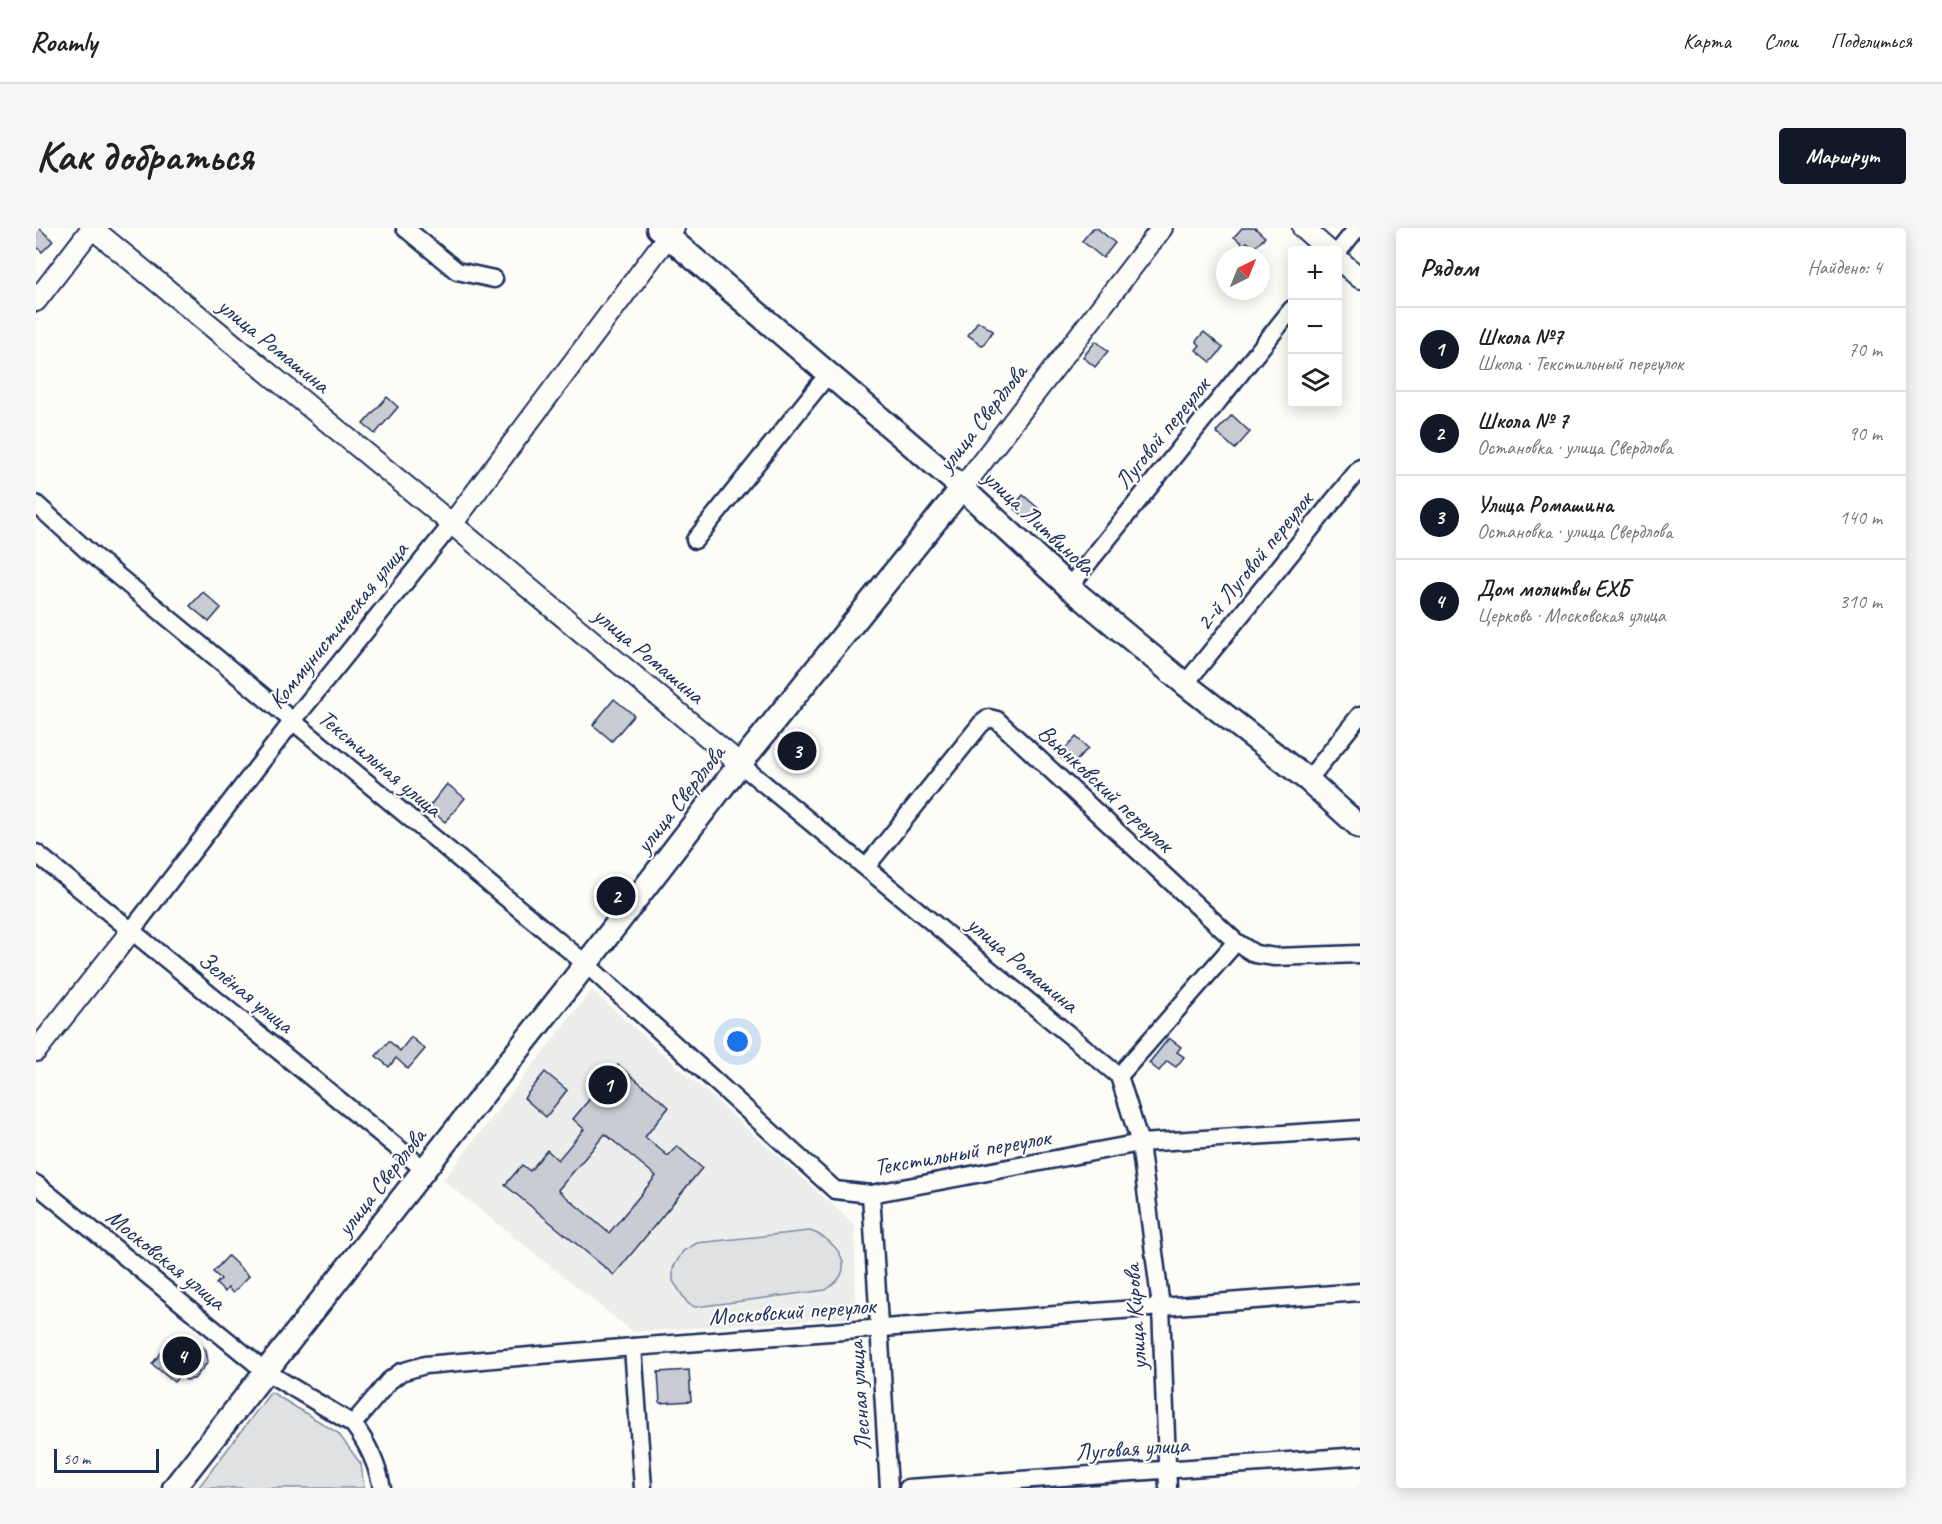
<!DOCTYPE html>
<html lang="ru">
<head>
<meta charset="utf-8">
<style>
  :root { --surface:#fff; --page:#f6f6f6; --text:#202124; --muted:#757577; --line:#e0e0e0; --accent:#111827 }
  body { margin:0; font-family:Caveat,sans-serif; background:var(--page); color:var(--text) }
  .controls { position:absolute; right:18px; top:18px; display:grid; overflow:hidden; border-radius:6px; box-shadow:0 3px 15px #0003 }
  .controls button { width:54px; height:54px; display:grid; place-items:center; padding:0; border:0; border-bottom:2px solid var(--line); background:var(--surface); color:var(--text); font:30px sans-serif }
  .compass { position:absolute; left:1180px; top:18px; width:54px; height:54px; border-radius:50%; background:var(--surface); box-shadow:0 3px 15px #0003; rotate:43deg }
  .scale { position:absolute; left:18px; bottom:15px; width:105px; box-sizing:border-box; padding-left:6px; border:3px solid #1b2f5e; border-top:0; font-size:16px; line-height:21px; white-space:nowrap; color:#1b2f5e; -webkit-text-stroke:4px #fdfcf7; paint-order:stroke }
  .you { position:absolute; left:702px; top:814px; width:21px; height:21px; margin:-15px; border:4px solid #fff; border-radius:50%; background:#1a73e8; box-shadow:0 0 0 9px #1a73e833 }
  .badge { display:grid; place-items:center; width:39px; height:39px; border-radius:50%; background:var(--accent); color:#fff; font-size:20px; font-weight:700 }
  .pin { position:absolute; translate:-50% -50%; border:3px solid #fff; box-shadow:0 2px 6px #0006 }
  .list { margin:0; padding:0; list-style:none }
  h2 { display:flex; justify-content:space-between; align-items:center; height:78px; margin:0; padding:0 24px; font-size:26px }
  h2 small { font-size:20px; font-weight:400; color:var(--muted) }
  .list li { display:grid; grid-template-columns:39px 1fr auto; gap:18px; align-items:center; box-sizing:border-box; height:84px; padding:0 24px; border-top:2px solid var(--line) }
  .list b { display:block; font-size:22px; white-space:nowrap }
  .list p { margin:0; font-size:20px; white-space:nowrap; color:var(--muted) }
  .list em { font-size:20px; font-style:normal; color:var(--muted) }
  .icon { flex:none; width:33px; height:33px; fill:none; stroke:currentColor; stroke-width:2; stroke-linecap:round; stroke-linejoin:round }
  .map { position:relative; flex:none; width:1324px; height:1260px; overflow:hidden; border-radius:6px }
  header { display:flex; align-items:center; gap:36px; box-sizing:border-box; height:84px; padding:0 30px; background:var(--surface); border-bottom:2px solid var(--line) }
  header strong { font-size:28px }
  nav { display:flex; gap:33px; margin-inline-start:auto; font-size:21px }
  .intro { display:flex; align-items:center; justify-content:space-between; box-sizing:border-box; height:144px; padding:0 36px }
  h1 { margin:0; font-size:42px }
  .button { padding:15px 27px; border-radius:6px; background:var(--accent); color:#fff; font-size:21px; font-weight:700 }
  main { display:flex; gap:36px; padding:0 36px }
  aside { flex:1; background:var(--surface); border-radius:6px; box-shadow:0 3px 15px #0003 }
  .map>svg:first-child { display:block }
</style>
</head>
<body>
<header>
<strong>Roamly</strong>
<nav><a>Карта</a><a>Слои</a><a>Поделиться</a></nav>
</header>
<div class="intro"><h1>Как добраться</h1><a class="button">Маршрут</a></div>
<main>
<div class="map">
<svg width="1324" height="1260" viewBox="0 0 1324 1260">
  <rect width="100%" height="100%" fill="#fdfcf7"/>
  <filter id="ink" filterUnits="userSpaceOnUse"><feTurbulence type="fractalNoise" baseFrequency=".0167" numOctaves="2"/><feDisplacementMap in="SourceGraphic" scale="12" xChannelSelector="R" yChannelSelector="G"/><feConvolveMatrix kernelMatrix="1 2 1 2 8 2 1 2 1" color-interpolation-filters="sRGB"/></filter>
  <g filter="url(#ink)">
    <path fill="#edeeec" d="M556 762 819 997 820 1089 597 1104 407 952Z"/>
    <g fill="#e0e1e3" stroke="#7e88a0" stroke-width="1.5">
      <path d="M774 1003C791 1008 816 1029 804 1049 801 1054 795 1058 790 1062L660 1079 654 1077 650 1073 637 1053V1040L647 1023 661 1015Z"/>
      <path d="M235 1164 302 1205 325 1236 328 1260H162Z"/>
    </g>
    <g fill="#c9ccd3" stroke="#1b2f5e" stroke-width="1.5" fill-rule="evenodd">
      <path d="M0 0H3L17 13 6 24 0 18Z"/>
      <path d="M1057 0H1061L1079 15 1067 30 1046 13Z"/>
      <path d="M1206 0H1219L1229 9 1218 20 1211 14 1208 17 1198 9Z"/>
      <path d="M942 93 957 103 947 118 932 107Z"/>
      <path d="M1168 104 1187 120 1175 134 1160 122 1164 117 1160 113Z"/>
      <path d="M1060 113 1072 123 1059 139 1047 129Z"/>
      <path d="M351 169 362 179 339 206 327 196Z"/>
      <path d="M1196 187 1214 204 1199 221 1180 204Z"/>
      <path d="M987 267 1002 280 992 292 977 279Z"/>
      <path d="M167 364 185 380 173 394 154 378Z"/>
      <path d="M578 471 598 487 576 513 557 497Z"/>
      <path d="M1040 509 1052 520 1035 539 1023 528Z"/>
      <path d="M411 556 429 570 409 594 392 580Z"/>
      <path d="M375 809 389 821 372 841 360 830 353 839 340 828 353 813 364 823Z"/>
      <path d="M1133 810 1145 819 1141 824 1148 829 1140 839 1131 833 1123 843 1113 835Z"/>
      <path d="M582 837 633 879 609 909 632 928 641 918 666 940 578 1047 469 957 486 937 494 943 511 922 522 932 548 901 537 891ZM569 906 620 948 573 1005 522 962Z"/>
      <path d="M509 844 531 862 510 889 488 870Z"/>
      <path d="M192 1028 213 1048 197 1065 192 1060 189 1064 180 1056 185 1051 177 1044Z"/>
      <path d="M152 1107 170 1122 172 1134 158 1151 150 1152 144 1147 138 1154 116 1136 136 1111 144 1117Z"/>
      <path d="M653 1142 655 1173 624 1175 622 1144Z"/>
    </g>
    <g fill="none" stroke-linecap="round" stroke-linejoin="round">
      <defs>
        <g id="minor">
          <path d="M369 0 421 43 458 51"/>
          <path d="M1302 24 1321 0"/>
          <path d="M0 276 54 325 550 736 799 962 835 966 1104 915 1324 901"/>
          <path d="M659 312 793 145"/>
          <path d="M1033 359 1256 81"/>
          <path d="M1149 456 1324 240"/>
          <path d="M704 536 1083 848 1104 915 1125 1079 1132 1260"/>
          <path d="M1272 552 1324 487"/>
          <path d="M0 625 389 942"/>
          <path d="M830 639 945 496 953 490 961 492 1200 714 1219 726 1239 729 1324 726"/>
          <path d="M96 702 256 494 416 296"/>
          <path d="M1083 848 1200 714"/>
          <path d="M0 956 229 1143 317 1196 353 1153 365 1144 389 1137 597 1119 1324 1064"/>
          <path d="M835 966 853 1260"/>
          <path d="M597 1119 607 1260"/>
          <path d="M317 1196C332 1216 341 1235 346 1260"/>
          <path d="M872 1260 1324 1228"/>
        </g>
        <g id="tertiary">
          <path d="M56 0 416 296 704 536"/>
          <path d="M1267 0 1292 22"/>
          <path d="M1302 31 1324 50"/>
          <path d="M0 73 56 0"/>
          <path d="M926 260 1126 0"/>
          <path d="M416 296 638 0"/>
          <path d="M0 823 96 702"/>
        </g>
        <g id="secondary">
          <path d="M622 0 926 260 1033 359 1149 456 1272 552 1324 599"/>
          <path d="M138 1260 550 736 704 536 926 260"/>
        </g>
      </defs>
      <use href="#minor" stroke="#1b2f5e" stroke-width="21"/>
      <use href="#tertiary" stroke="#1b2f5e" stroke-width="24"/>
      <use href="#secondary" stroke="#1b2f5e" stroke-width="27"/>
      <use href="#minor" stroke="#fdfcf7" stroke-width="16"/>
      <use href="#tertiary" stroke="#fdfcf7" stroke-width="20"/>
      <use href="#secondary" stroke="#fdfcf7" stroke-width="22"/>
    </g>
  </g>
  <g text-anchor="middle" stroke-width="4.5" stroke-linejoin="round" paint-order="stroke">
    <g font-size="24" fill="#1b2f5e" stroke="#fdfcf7">
      <text transform="translate(238 117) rotate(39)" y="8">улица Ромашина</text>
      <text transform="translate(946 190) rotate(-52)" y="8">улица Свердлова</text>
      <text transform="translate(1126 205) rotate(-51)" y="8">Луговой переулок</text>
      <text transform="translate(1003 294) rotate(43)" y="8">улица Литвинова</text>
      <text transform="translate(1218 333) rotate(-51)" y="8">2-й Луговой переулок</text>
      <text transform="translate(302 397) rotate(-51)" y="8">Коммунистическая улица</text>
      <text transform="translate(613 427) rotate(40)" y="8">улица Ромашина</text>
      <text transform="translate(344 535) rotate(40)" y="8">Текстильная улица</text>
      <text transform="translate(1070 560) rotate(43)" y="8">Вьюнковский переулок</text>
      <text transform="translate(644 571) rotate(-52)" y="8">улица Свердлова</text>
      <text transform="translate(987 736) rotate(40)" y="8">улица Ромашина</text>
      <text transform="translate(210 764) rotate(39)" y="8">Зелёная улица</text>
      <text transform="translate(926 924) rotate(-10)" y="8">Текстильный переулок</text>
      <text transform="translate(345 954) rotate(-52)" y="8">улица Свердлова</text>
      <text transform="translate(130 1031) rotate(39)" y="8">Московская улица</text>
      <text transform="translate(756 1083) rotate(-4)" y="8">Московский переулок</text>
      <text transform="translate(1099 1089) rotate(-94)" y="8">улица Кирова</text>
      <text transform="translate(823 1168) rotate(-94)" y="8">Лесная улица</text>
      <text transform="translate(1096 1220) rotate(-4)" y="8">Луговая улица</text>
    </g>
  </g>
</svg>
<div class="controls">
<button>+</button>
<button>−</button>
<button><svg class="icon" aria-label="layers" viewBox="0 0 24 24"><path d="M12 4l9 5-9 5-9-5zM3 14l9 5 9-5"/></svg></button>
</div>
<svg class="compass" viewBox="-18 -18 36 36"><path d="M0-13l5 13h-10z" fill="#e53935"/><path d="M0 13l5-13h-10z" fill="#757577"/></svg>
<div class="scale">50 m</div>
<div class="you"></div>
<div class="pin badge" style="left:572px;top:857px">1</div>
<div class="pin badge" style="left:580px;top:668px">2</div>
<div class="pin badge" style="left:761px;top:523px">3</div>
<div class="pin badge" style="left:146px;top:1128px">4</div>
</div>
<aside>
<h2>Рядом<small>Найдено: 4</small></h2>
<ul class="list">
<li><span class="badge">1</span><div><b>Школа №7</b><p>Школа · Текстильный переулок</p></div><em>70 m</em></li>
<li><span class="badge">2</span><div><b>Школа № 7</b><p>Остановка · улица Свердлова</p></div><em>90 m</em></li>
<li><span class="badge">3</span><div><b>Улица Ромашина</b><p>Остановка · улица Свердлова</p></div><em>140 m</em></li>
<li><span class="badge">4</span><div><b>Дом молитвы ЕХБ</b><p>Церковь · Московская улица</p></div><em>310 m</em></li>
</ul>
</aside>
</main>
</body>
</html>
